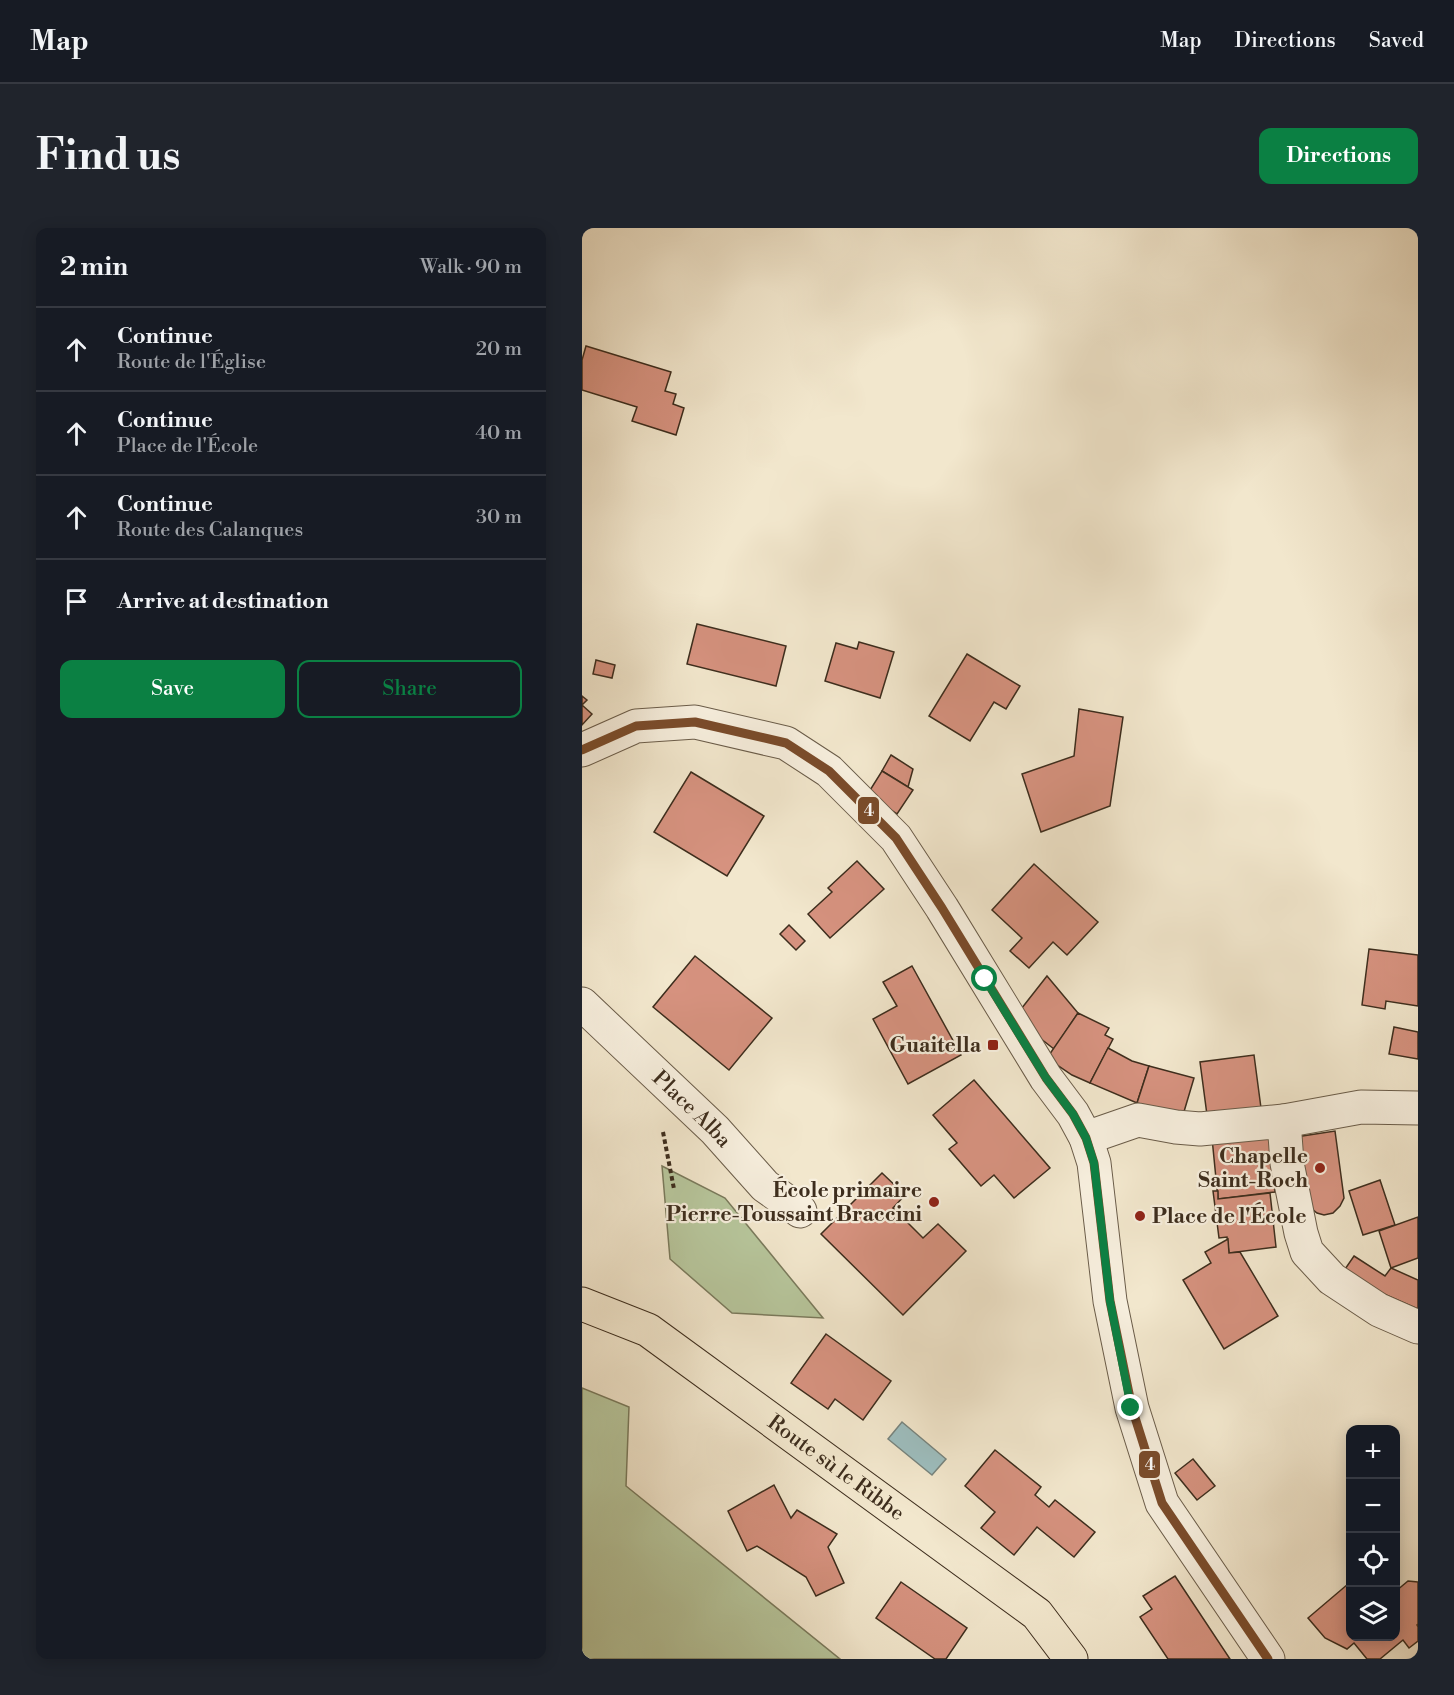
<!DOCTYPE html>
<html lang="en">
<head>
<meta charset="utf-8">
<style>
  :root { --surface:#171b24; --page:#20242c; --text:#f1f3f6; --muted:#9ea1a6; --line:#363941; --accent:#0b8043 }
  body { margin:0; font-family:"Libre Bodoni",serif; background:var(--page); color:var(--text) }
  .controls { position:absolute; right:18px; bottom:18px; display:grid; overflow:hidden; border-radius:12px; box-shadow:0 3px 15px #0003 }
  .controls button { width:54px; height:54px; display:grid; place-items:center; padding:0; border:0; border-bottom:2px solid var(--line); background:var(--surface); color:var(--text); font:30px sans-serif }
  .stop { position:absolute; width:18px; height:18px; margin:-14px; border:4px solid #0b8043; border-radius:50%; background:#fff }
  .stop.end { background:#0b8043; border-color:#fff; box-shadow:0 2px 6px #0008 }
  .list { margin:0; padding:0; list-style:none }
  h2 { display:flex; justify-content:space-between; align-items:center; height:78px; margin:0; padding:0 24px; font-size:26px }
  h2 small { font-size:20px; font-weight:400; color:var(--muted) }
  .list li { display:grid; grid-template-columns:39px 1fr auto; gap:18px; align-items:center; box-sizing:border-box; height:84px; padding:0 24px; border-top:2px solid var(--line) }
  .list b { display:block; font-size:22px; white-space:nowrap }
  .list p { margin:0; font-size:20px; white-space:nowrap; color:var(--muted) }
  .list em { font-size:20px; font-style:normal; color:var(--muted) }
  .actions { display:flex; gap:12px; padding:18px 24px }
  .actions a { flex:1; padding:14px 0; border:2px solid var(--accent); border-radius:12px; text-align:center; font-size:21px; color:var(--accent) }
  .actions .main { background:var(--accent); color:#fff }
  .icon { flex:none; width:33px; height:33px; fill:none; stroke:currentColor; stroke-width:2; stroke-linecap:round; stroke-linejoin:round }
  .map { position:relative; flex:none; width:836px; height:1431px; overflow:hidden; border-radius:12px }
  header { display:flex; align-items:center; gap:36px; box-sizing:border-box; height:84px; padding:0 30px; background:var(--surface); border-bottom:2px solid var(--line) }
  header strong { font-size:28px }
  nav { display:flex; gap:33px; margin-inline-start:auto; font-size:21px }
  .intro { display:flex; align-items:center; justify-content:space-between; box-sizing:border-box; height:144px; padding:0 36px }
  h1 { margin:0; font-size:42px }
  .button { padding:15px 27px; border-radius:12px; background:var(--accent); color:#fff; font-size:21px; font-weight:700 }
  main { display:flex; gap:36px; padding:0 36px }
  aside { flex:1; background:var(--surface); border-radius:12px; box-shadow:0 3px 15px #0003 }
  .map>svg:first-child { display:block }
</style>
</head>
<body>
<header>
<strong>Map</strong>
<nav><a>Map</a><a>Directions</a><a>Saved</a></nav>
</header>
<div class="intro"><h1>Find us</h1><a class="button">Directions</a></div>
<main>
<aside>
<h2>2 min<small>Walk · 90 m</small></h2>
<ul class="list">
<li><svg class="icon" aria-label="ahead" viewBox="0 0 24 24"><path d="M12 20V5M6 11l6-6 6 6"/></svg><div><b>Continue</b><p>Route de l'Église</p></div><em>20 m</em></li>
<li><svg class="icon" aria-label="ahead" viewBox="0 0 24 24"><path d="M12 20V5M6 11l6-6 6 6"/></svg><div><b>Continue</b><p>Place de l'École</p></div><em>40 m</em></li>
<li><svg class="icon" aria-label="ahead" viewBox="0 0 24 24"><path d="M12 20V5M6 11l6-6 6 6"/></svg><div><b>Continue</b><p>Route des Calanques</p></div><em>30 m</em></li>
<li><svg class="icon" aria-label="arrive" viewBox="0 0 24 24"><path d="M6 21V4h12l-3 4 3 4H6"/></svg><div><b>Arrive at destination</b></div></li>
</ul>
<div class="actions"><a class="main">Save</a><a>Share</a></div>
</aside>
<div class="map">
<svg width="836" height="1431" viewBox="0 0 836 1431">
  <rect width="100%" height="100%" fill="#f2e7cd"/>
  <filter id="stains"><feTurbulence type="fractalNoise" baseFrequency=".00333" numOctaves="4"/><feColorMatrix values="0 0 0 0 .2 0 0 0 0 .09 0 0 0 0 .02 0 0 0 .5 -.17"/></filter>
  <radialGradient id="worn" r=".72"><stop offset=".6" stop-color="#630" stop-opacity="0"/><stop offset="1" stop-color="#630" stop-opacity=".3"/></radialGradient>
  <g fill="#b7c69c" stroke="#7a7a5c" stroke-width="1.5">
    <path d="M80 938 143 970 241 1090 150 1085 88 1031Z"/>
    <path d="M0 1160 47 1179 44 1258 258 1431H0Z"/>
  </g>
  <path fill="#9dbebf" stroke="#77847e" stroke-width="1.5" d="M320 1194 364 1231 350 1247 306 1211Z"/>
  <g fill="#d6927f" stroke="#3d2d1d" stroke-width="1.5">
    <path d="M4 118 89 144 83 163 94 166 91 176 102 180 94 207 50 193 55 179 0 162V132Z"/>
    <path d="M115 396 204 418 194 458 105 436Z"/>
    <path d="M277 414 312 424 298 470 243 453 254 415 275 421Z"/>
    <path d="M385 426 438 458 424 481 412 474 388 513 347 488Z"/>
    <path d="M14 432 33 437 30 450 11 446Z"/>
    <path d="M0 468 5 472 0 477 10 486 0 497Z"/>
    <path d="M497 481 541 489 528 578 459 604 440 546 492 528Z"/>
    <path d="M309 527 331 541 326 559 300 543Z"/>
    <path d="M300 543 331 562 315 586 285 567Z"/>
    <path d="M109 544 182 588 145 648 72 604Z"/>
    <path d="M275 633 302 661 248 710 226 686 250 664 246 660Z"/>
    <path d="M452 636 516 694 485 727 471 714 447 740 428 723 440 710 410 682Z"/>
    <path d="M207 697 223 713 214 722 198 706Z"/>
    <path d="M787 721 836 727V778L804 773 803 781 780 777Z"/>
    <path d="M113 728 190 790 147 842 71 779Z"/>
    <path d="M330 738 379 827 326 856 291 791 315 778 301 754Z"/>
    <path d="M465 748 496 785 472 821 432 790Z"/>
    <path d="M496 785 527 800 523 807 531 811 508 855 490 847 465 830Z"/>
    <path d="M812 799 836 804V831L807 826Z"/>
    <path d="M526 820 550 833 567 838 555 875 508 855Z"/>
    <path d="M672 827 679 880 625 887 618 834Z"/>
    <path d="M567 838 612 850 601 887 555 875Z"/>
    <path d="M392 852 468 940 432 970 412 947 399 958 367 921 375 915 351 887Z"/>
    <path d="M753 903 762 970 758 978 751 985 742 987 735 985 724 976 714 909Z"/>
    <path d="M683 904 693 915 691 949 693 964 636 971 630 910Z"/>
    <path d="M300 945 323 967 311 980 341 1010 356 996 384 1023 321 1087 239 1006Z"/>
    <path d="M798 952 813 997 781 1007 767 963Z"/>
    <path d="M631 963H636V971L688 965 694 1019 647 1025 645 1009 637 1010Z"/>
    <path d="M836 989V1030L809 1040 797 1003Z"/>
    <path d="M646 1011 647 1025 658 1024 696 1088 642 1121 601 1052 629 1035 623 1024Z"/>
    <path d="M772 1028 803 1048 809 1040 836 1052V1081L759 1047Z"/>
    <path d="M244 1106 309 1153 281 1192 253 1171 246 1181 209 1155Z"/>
    <path d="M413 1222 459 1259 453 1267 467 1279 473 1272 513 1304 492 1329 455 1299 432 1327 399 1300 413 1284 383 1258Z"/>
    <path d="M611 1231 633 1258 615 1272 593 1245Z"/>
    <path d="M192 1257 209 1290 215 1282 255 1306 246 1319 262 1355 234 1368 224 1349 175 1318 165 1323 146 1283Z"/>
    <path d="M593 1348 648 1431H586L558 1389 570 1381 561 1368Z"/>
    <path d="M826 1353 836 1354V1396L835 1397 836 1399V1413L827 1420 821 1412 798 1431H785L772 1415 765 1421 743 1410 726 1390 766 1356 768 1359V1408H814V1363Z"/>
    <path d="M319 1354 385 1400 364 1431H353L294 1390Z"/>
  </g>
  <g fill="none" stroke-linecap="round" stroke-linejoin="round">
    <defs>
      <g id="minor">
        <path d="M0 522 54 498 113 494 204 515 247 543 314 610 360 680 464 850 491 886 504 910 512 935 528 1073 550 1180 580 1275 686 1431"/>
        <path id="s1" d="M0 776 133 902 183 958 218 983"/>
        <path d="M702 893 779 879 836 880"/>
        <path d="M504 910 556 892 594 899 618 901 702 893 705 935 719 1005 725 1024 750 1051 797 1082 836 1099"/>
      </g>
      <g id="major">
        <path id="s2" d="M0 1076 66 1102 455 1386 489 1431"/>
      </g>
    </defs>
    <use href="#minor" stroke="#6a5c49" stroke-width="35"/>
    <use href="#major" stroke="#3d2d1d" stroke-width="35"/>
    <path stroke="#3d2d1d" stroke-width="4" stroke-dasharray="4.5 3" stroke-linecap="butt" d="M81 904 92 961"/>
    <use href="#minor" stroke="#f7efde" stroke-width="33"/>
    <use href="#major" stroke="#f2e7cd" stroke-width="33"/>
    <defs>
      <path id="bus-1" d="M0 522 54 498 113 494 204 515 247 543 314 610 360 680 464 850 491 886 504 910 512 935 528 1073 550 1180 580 1275 686 1431"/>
    </defs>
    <use href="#bus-1" stroke="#f7efde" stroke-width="14"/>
    <use href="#bus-1" stroke="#7a4b2a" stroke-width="9"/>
  </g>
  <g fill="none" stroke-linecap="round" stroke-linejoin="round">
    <path stroke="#0b8043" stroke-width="8" d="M403 751 464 850 491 886 504 910 512 935 528 1073 549 1180"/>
  </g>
  <g fill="#8f2418" stroke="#f7efde" stroke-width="2">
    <rect x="405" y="811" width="12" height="12" rx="3"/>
    <circle cx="738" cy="940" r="6"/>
    <circle cx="352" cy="974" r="6"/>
    <circle cx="558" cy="988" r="6"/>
  </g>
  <g text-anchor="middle" stroke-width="4.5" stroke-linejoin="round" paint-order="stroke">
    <g font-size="21" font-weight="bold" fill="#3d2d1d" stroke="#f7efde" text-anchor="end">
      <text x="399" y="824">Guaitella</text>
      <text x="726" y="935">Chapelle<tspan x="726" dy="24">Saint-Roch</tspan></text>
      <text x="340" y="969">École primaire<tspan x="340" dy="24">Pierre-Toussaint Braccini</tspan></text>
      <text x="570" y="995" text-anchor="start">Place de l'École</text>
    </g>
    <g font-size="21" fill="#3d2d1d" stroke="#f7efde">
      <text dy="7" stroke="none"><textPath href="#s1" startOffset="152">Place Alba</textPath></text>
      <text dy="7" stroke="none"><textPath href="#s2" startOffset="304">Route sù le Ribbe</textPath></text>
    </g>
  </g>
  <g stroke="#f7efde" stroke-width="2">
    <rect x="275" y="568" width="23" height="29" rx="6" fill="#7a4b2a"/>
    <rect x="556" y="1222" width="23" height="29" rx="6" fill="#7a4b2a"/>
  </g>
  <g font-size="16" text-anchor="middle" font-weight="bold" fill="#fff">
    <text x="287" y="588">4</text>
    <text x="568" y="1242">4</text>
  </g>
  <rect width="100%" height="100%" filter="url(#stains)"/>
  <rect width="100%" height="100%" fill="url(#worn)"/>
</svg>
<div class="controls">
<button>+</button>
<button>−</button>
<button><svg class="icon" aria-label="locate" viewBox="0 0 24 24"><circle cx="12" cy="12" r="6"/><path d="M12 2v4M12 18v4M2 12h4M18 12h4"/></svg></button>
<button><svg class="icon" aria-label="layers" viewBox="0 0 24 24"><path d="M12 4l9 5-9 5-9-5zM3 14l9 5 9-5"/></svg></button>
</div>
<div class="stop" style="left:403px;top:751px"></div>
<div class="stop end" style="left:549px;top:1180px"></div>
</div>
</main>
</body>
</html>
